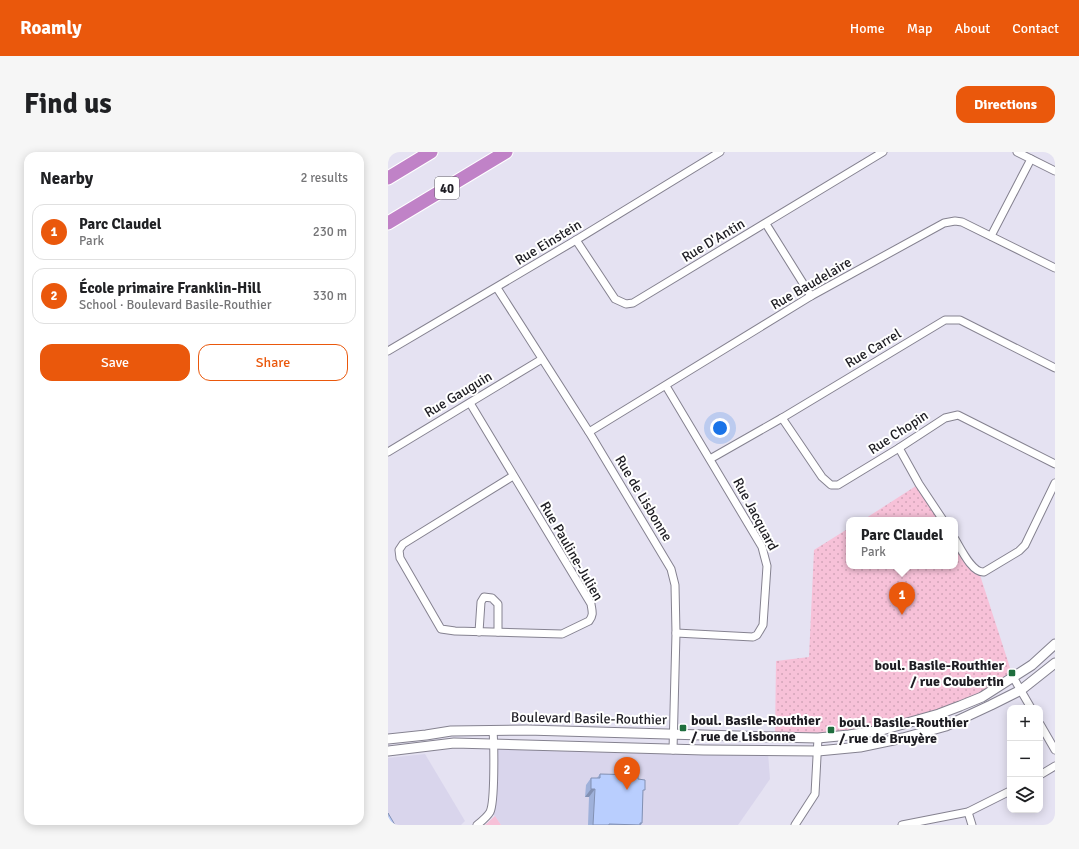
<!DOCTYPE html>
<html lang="en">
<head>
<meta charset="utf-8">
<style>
  :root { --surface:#fff; --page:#f6f6f6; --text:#202124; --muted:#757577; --line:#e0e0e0; --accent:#ea580c }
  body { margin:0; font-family:Signika,sans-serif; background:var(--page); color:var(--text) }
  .controls { position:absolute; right:12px; bottom:12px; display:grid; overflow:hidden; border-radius:8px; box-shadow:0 2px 10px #0003 }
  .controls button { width:36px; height:36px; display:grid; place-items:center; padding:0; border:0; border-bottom:1px solid var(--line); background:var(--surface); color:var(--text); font:20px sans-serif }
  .you { position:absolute; left:332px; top:276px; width:14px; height:14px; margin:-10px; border:3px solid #fff; border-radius:50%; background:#1a73e8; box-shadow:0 0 0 6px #1a73e833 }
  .badge { display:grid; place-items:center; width:26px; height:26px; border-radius:50%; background:var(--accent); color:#fff; font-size:13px; font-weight:700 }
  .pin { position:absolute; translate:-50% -33px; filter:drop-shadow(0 1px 2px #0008) }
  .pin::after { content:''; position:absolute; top:21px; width:14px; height:12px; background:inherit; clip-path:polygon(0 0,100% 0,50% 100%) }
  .popup { position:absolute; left:458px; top:365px; width:112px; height:52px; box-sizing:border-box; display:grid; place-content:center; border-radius:8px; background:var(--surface); filter:drop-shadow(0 1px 3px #0005); font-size:13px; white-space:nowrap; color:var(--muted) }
  .popup b { font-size:15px; color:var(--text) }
  .popup::after { content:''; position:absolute; left:50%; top:100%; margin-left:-8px; border:8px solid transparent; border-top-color:var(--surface) }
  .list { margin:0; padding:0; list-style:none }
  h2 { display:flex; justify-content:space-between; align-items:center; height:52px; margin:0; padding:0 16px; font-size:17px }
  h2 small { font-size:13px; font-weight:400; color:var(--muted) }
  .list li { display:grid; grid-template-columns:26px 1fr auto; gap:12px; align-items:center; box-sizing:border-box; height:56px; margin:0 8px 8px; padding:0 8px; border:1px solid var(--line); border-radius:12px }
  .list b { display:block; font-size:15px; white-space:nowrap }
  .list p { margin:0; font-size:13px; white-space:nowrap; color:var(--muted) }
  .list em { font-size:13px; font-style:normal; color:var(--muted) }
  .actions { display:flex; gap:8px; padding:12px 16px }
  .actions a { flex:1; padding:9px 0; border:1px solid var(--accent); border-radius:12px; text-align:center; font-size:14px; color:var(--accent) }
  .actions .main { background:var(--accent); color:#fff }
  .icon { flex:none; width:22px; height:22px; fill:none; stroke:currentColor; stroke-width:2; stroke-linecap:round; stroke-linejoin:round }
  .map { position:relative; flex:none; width:667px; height:673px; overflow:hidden; border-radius:12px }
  header { display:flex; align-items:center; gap:24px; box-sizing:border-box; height:56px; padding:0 20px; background:var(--accent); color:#fff }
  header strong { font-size:19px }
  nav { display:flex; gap:22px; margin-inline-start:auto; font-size:14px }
  .intro { display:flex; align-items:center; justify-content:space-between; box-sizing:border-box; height:96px; padding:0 24px }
  h1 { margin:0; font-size:28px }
  .button { padding:10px 18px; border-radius:12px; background:var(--accent); color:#fff; font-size:14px; font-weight:700 }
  main { display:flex; gap:24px; padding:0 24px }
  aside { flex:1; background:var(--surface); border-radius:12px; box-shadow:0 2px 10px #0003 }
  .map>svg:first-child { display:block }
</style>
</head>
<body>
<header>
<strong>Roamly</strong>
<nav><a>Home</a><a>Map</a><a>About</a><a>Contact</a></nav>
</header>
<div class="intro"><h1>Find us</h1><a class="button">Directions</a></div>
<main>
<aside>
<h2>Nearby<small>2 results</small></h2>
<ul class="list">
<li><span class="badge">1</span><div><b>Parc Claudel</b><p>Park</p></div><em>230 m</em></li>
<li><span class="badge">2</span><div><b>École primaire Franklin-Hill</b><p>School · Boulevard Basile-Routhier</p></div><em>330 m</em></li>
</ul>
<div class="actions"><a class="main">Save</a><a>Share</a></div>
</aside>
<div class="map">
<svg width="667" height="673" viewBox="0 0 667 673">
  <defs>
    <pattern id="park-dots" width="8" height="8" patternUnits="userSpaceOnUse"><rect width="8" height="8" fill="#f7c1d8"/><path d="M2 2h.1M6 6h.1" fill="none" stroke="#d3a5b9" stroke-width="1.8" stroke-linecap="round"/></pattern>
  </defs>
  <rect width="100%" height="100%" fill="#e5e2f2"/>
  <g fill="#d9d5ec">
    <path d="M106 592 380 601 382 627 350 673H113L103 659Z"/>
    <path d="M37 602 77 669 73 673H0V606Z"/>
  </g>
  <path fill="#f7c1d8" d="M107 664 113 673H97Z"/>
  <g fill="url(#park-dots)">
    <path d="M531 332 555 368H475Z"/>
    <path d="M461 376V414H567V387L591 420 625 525 594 545 494 578 387 585 388 509 421 505 426 398Z"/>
  </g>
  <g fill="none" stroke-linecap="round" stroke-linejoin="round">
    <defs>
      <g id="minor">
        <path d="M629 0 667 19"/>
        <path d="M378 72 423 144"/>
        <path d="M603 84 643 7"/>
        <path d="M188 88 227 147 238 152 245 151 495 0"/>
        <path d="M109 136 201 280 283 417 287 433 288 481 285 598"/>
        <path d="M0 199 188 88 332 0"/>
        <path d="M278 234 374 395 379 414 375 473 369 483 365 485 288 481"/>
        <path d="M82 251 203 452C204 459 206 463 201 469L174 482 67 479 53 477 12 406 11 398 15 392 125 324"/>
        <path d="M394 266 434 325 443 333H450L511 296 557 266 570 263 667 312"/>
        <path d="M201 280 423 144 556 71 567 69 574 70 667 116"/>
        <path d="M511 296 531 332 555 368"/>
        <path d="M0 300 154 207"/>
        <path d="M322 307 394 266 557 168H572L667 216"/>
        <path d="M567 387C573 397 584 421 596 420L631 399 637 393 667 331"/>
        <path d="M91 480 93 450 96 445 104 446 110 452V480"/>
        <path d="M625 525 643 556"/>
        <path d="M652 572 667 598"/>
        <path d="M652 623 667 614"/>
        <path d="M580 660 584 673"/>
        <path d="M89 673C94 669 99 665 102 660 107 650 106 592 105 579"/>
        <path d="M407 673 427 642 430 586"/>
        <path d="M514 673 580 660 622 639"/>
      </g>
      <g id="tertiary">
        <path d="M0 587 38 583 63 579 139 578 387 585 430 586 461 583 494 578 551 562 572 554 594 545 644 513 667 492"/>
        <path d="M0 599 66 591 316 598 430 599 472 595 515 586 558 574 603 553 633 538 667 511"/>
      </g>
      <g id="motorway">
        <path d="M0 26 43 0"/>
        <path d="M0 71 118 0"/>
      </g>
    </defs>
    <use href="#minor" stroke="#858290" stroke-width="9"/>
    <use href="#tertiary" stroke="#858290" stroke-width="11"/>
    <use href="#motorway" stroke="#fff" stroke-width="15"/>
    <use href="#minor" stroke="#fff" stroke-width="7"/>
    <use href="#tertiary" stroke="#fff" stroke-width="9"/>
    <use href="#motorway" stroke="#c082c7" stroke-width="13"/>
  </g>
  <path fill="#9fb1da" d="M212 622 250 627 255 640 254 671 253 673H200L201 645H197L198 633 203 626H209Z"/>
  <path fill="#8290b2" d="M203 637H207L201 645H197Z"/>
  <g fill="#b9cefe" stroke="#8290b2">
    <path d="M212 622 250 623V627L257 628V638H255L254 671H252V673L221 672V673H205L207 637H203V626H212Z"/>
    <path d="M0 661 7 673H0Z"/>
  </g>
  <g fill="#1f6e3e" stroke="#fff" stroke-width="1.5">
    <rect x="620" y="517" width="8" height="8" rx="2"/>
    <rect x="291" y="572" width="8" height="8" rx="2"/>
    <rect x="439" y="574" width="8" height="8" rx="2"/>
  </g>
  <g text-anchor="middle" stroke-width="4" stroke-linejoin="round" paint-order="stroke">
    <rect fill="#fff" stroke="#626165" stroke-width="1" x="47" y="25" width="24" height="22" rx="3"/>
    <g font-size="13" font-weight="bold" fill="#1e1d23">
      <text x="59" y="41">40</text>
    </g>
    <g font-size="14" fill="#1e1d23" stroke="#fff">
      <text transform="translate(325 88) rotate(-31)" y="5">Rue D'Antin</text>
      <text transform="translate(160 90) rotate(-31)" y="5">Rue Einstein</text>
      <text transform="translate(423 131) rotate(-30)" y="5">Rue Baudelaire</text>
      <text transform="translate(485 196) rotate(-31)" y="5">Rue Carrel</text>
      <text transform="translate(70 242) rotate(-31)" y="5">Rue Gauguin</text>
      <text transform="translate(510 280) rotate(-33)" y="5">Rue Chopin</text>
      <text transform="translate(256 346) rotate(59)" y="5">Rue de Lisbonne</text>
      <text transform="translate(368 362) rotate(62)" y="5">Rue Jacquard</text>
      <text transform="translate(184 399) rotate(60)" y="5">Rue Pauline-Julien</text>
      <text transform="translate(201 566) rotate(1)" y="5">Boulevard Basile-Routhier</text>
    </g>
    <g font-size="14" font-weight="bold" fill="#1e1d23" stroke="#fff" text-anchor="start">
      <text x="616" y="518" text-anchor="end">boul. Basile-Routhier<tspan x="616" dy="16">/ rue Coubertin</tspan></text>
      <text x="303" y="573">boul. Basile-Routhier<tspan x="303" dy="16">/ rue de Lisbonne</tspan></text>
      <text x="451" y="575">boul. Basile-Routhier<tspan x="451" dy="16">/ rue de Bruyère</tspan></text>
    </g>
  </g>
</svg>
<div class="controls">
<button>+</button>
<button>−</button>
<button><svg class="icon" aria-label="layers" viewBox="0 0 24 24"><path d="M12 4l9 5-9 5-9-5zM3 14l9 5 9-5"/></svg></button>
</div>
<div class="you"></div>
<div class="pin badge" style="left:514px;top:463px">1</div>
<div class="popup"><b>Parc Claudel</b>Park</div>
<div class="pin badge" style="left:239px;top:638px">2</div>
</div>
</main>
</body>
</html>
